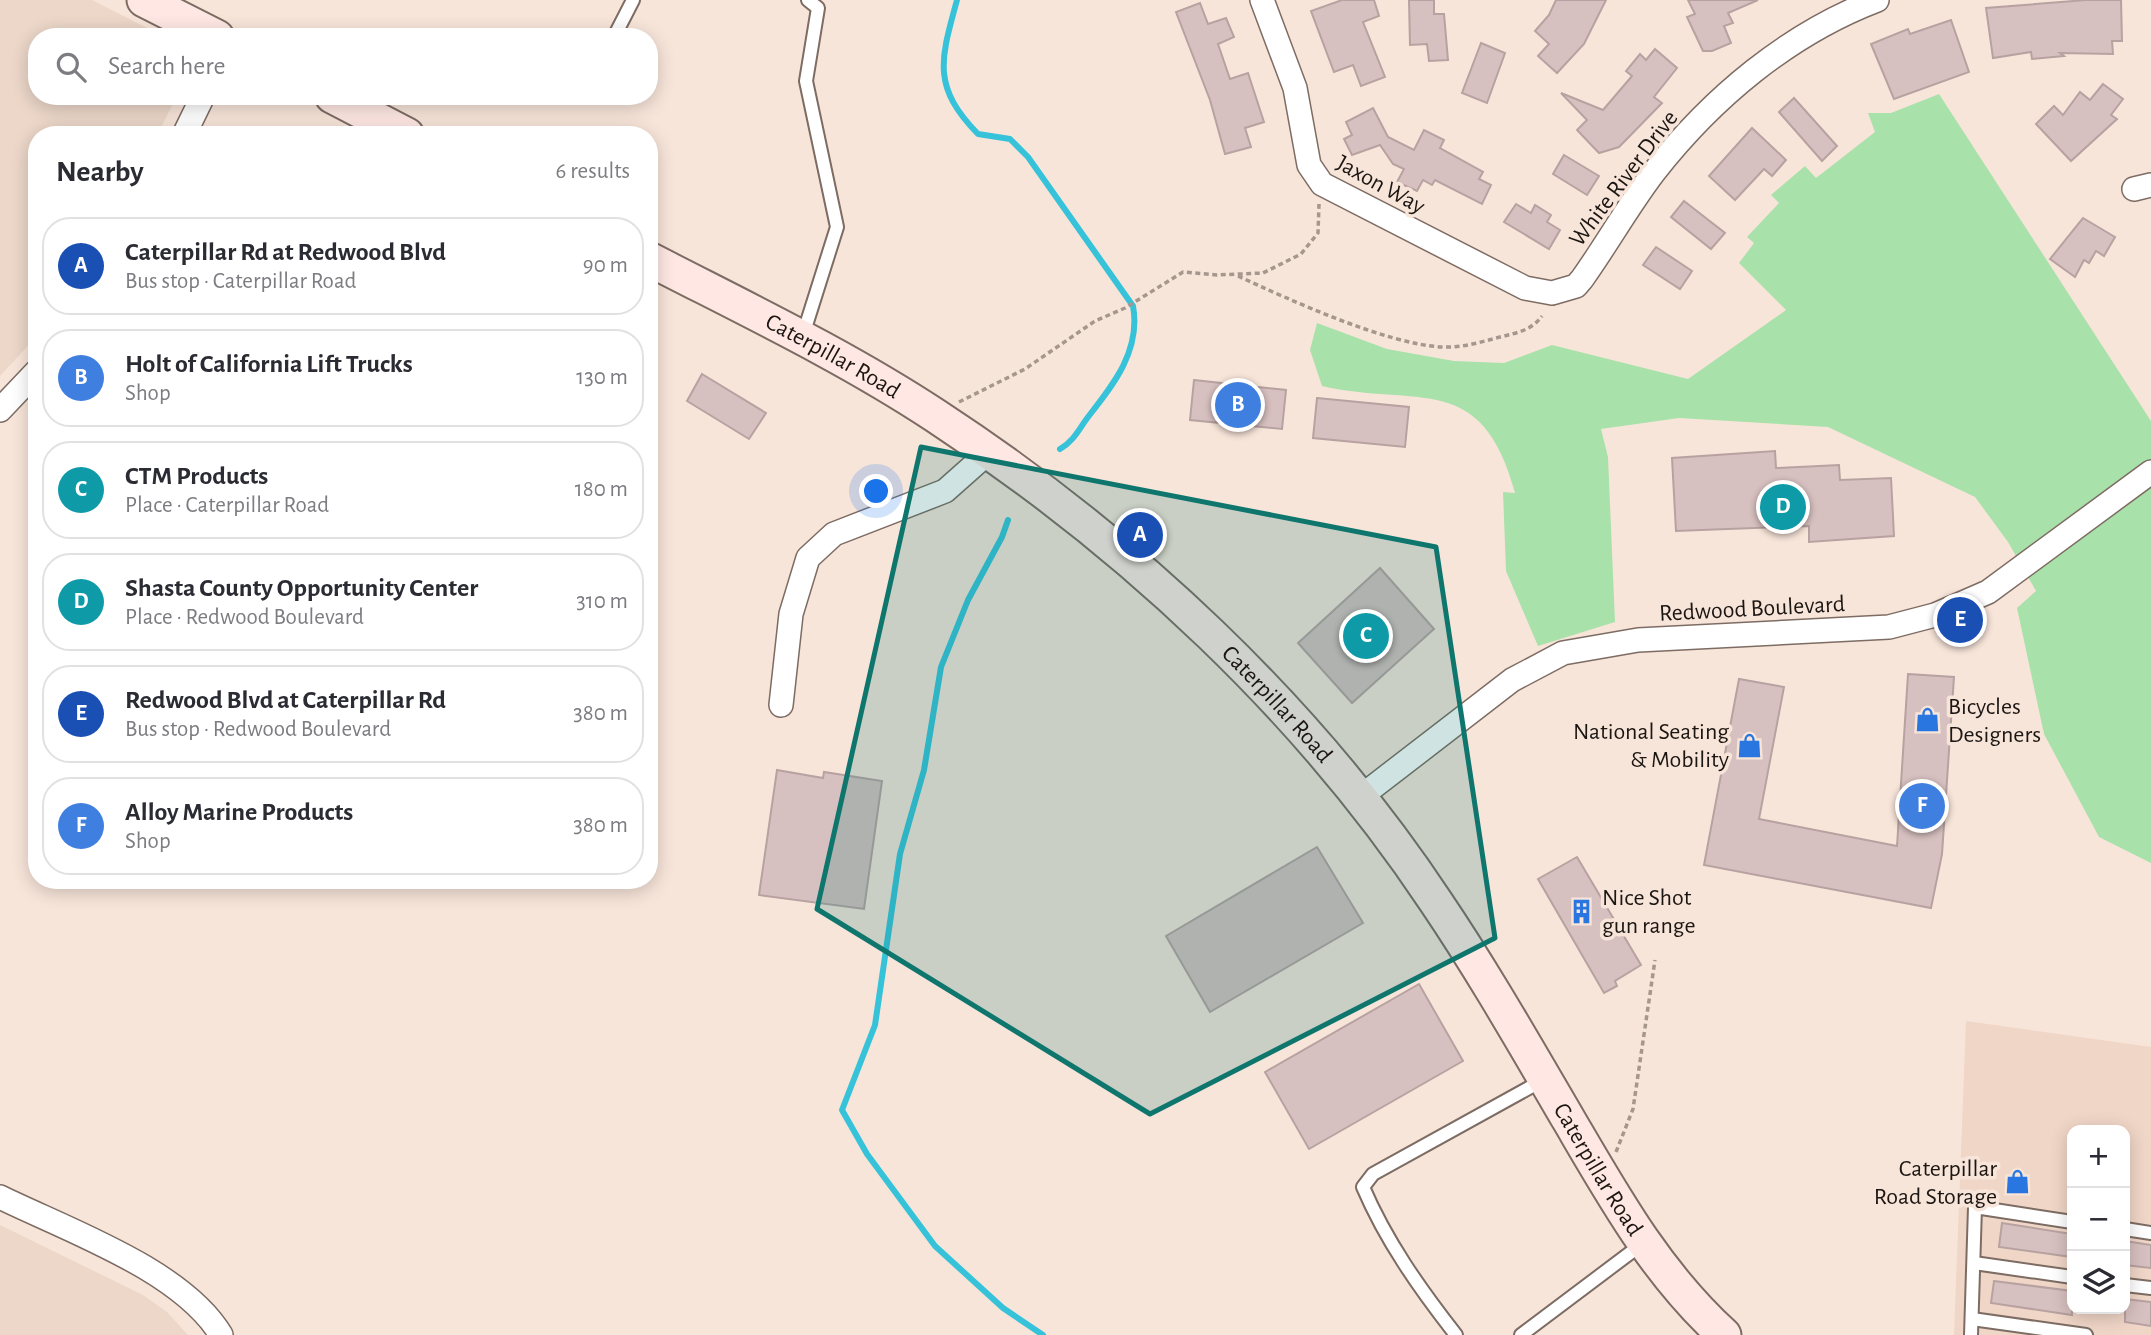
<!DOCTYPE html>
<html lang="en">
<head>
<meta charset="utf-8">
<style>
  :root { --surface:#fff; --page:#f7f7f7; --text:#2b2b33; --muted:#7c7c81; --line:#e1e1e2; --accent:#0f766e }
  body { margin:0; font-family:"Alegreya Sans",sans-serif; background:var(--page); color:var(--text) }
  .controls { position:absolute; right:21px; bottom:21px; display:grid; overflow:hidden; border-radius:14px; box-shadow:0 4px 18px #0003 }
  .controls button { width:63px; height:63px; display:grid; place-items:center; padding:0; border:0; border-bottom:2px solid var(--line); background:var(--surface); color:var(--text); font:35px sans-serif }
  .you { position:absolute; left:877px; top:492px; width:24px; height:24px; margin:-18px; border:5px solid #fff; border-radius:50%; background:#1a73e8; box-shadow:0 0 0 10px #1a73e833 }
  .badge { display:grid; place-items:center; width:46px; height:46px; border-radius:50%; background:var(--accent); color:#fff; font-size:23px; font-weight:700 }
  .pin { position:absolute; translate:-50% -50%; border:4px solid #fff; box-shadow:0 2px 7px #0006 }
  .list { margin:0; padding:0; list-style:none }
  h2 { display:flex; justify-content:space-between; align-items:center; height:91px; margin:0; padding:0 28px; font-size:30px }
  h2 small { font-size:23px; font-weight:400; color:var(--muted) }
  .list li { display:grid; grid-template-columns:46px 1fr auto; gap:21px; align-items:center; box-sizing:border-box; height:98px; margin:0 14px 14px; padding:0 14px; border:2px solid var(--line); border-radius:28px }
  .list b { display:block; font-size:26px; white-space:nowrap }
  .list p { margin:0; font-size:23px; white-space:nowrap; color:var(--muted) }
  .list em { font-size:23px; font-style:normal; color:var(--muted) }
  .icon { flex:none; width:38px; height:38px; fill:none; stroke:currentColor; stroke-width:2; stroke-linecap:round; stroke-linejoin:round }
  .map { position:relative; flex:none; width:2151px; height:1335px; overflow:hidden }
  .search { position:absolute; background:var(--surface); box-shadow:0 4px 18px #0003; left:28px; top:28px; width:630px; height:77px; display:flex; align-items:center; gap:18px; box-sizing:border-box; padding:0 24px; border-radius:28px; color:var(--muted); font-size:26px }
  .panel { position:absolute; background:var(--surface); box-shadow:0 4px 18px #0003; left:28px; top:126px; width:630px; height:763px; border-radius:28px }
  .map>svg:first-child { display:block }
</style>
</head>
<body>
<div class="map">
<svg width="2151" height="1335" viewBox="0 0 2151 1335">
  <rect width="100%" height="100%" fill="#f8e5da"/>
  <path fill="#f0d6c7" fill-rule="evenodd" d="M1966 1021 2151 1047V1335H1954ZM2072 1130H2125V1309H2072Z"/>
  <g fill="#ecd7c9">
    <path d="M0 0H92L165 37H37V96H177L157 135H37V336L0 376Z"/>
    <path d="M0 1225 143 1295 167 1312 188 1335H0Z"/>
  </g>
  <path fill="#a9e1aa" d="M1939 94 2151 421V863L2099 837 2044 734 2017 608 2036 591 2008 542 1975 497 1828 427 1679 418 1601 429 1608 457 1615 622 1538 646 1506 571 1503 492 1515 493C1482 369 1417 408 1322 386L1310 350 1317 323 1387 349 1454 361 1504 363 1552 345 1688 379 1786 310 1739 263 1754 243 1747 237 1779 203 1771 195 1805 166 1816 178 1875 132 1868 113H1891Z"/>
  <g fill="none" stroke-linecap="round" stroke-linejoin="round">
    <g stroke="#36c3da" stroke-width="6">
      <path d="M957 0C941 59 931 86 978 134L1010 139 1028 157 1133 306C1141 350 1114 384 1088 417 1079 429 1074 441 1060 449"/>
      <path d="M1008 520 1002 537 968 600 941 667 924 770 900 854 875 1025 842 1110 867 1154 935 1246 1003 1308 1043 1335"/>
    </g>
  </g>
  <g fill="#d7c1c0" stroke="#b8a2a1" stroke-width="2">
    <path d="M1342 0H1374L1379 16 1363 22 1385 77 1361 86 1353 65 1334 72 1311 11Z"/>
    <path d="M1409 0H1434V14H1444L1448 60 1429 61 1427 44 1410 45Z"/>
    <path d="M1556 0H1606L1584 44 1557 73 1538 56 1549 44 1535 31 1549 15Z"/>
    <path d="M1688 0H1758L1728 13 1733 23 1724 26 1731 43 1712 51H1703L1687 17 1695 14Z"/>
    <path d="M2086 0H2121L2122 41H2112L2113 54 2060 53 2064 56 2032 59 2031 52 1993 58 1986 8Z"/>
    <path d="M1200 3 1208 24 1226 18 1234 37 1218 44 1230 79 1248 73 1264 122 1245 128 1251 147 1225 154 1210 100 1176 12Z"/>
    <path d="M1951 20 1969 72 1894 99 1871 44 1908 29 1910 34Z"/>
    <path d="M1481 43 1505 53 1487 103 1462 93Z"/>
    <path d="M1655 49 1677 68 1654 97 1662 103 1619 147 1599 153 1577 130 1587 120 1561 93 1603 110 1632 76 1626 71 1640 54 1646 60Z"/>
    <path d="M2103 84 2123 99 2111 115 2117 119 2071 161 2036 124 2054 106 2063 115 2080 92 2090 100Z"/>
    <path d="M1794 98 1837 146 1822 161 1779 112Z"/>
    <path d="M1373 108 1388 137 1414 150 1424 130 1444 140 1440 148 1483 172 1479 179 1491 185 1482 204 1435 180 1432 185 1423 180 1417 191 1397 182 1404 169 1393 164 1380 145 1352 155 1344 139 1352 135 1346 122Z"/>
    <path d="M1752 128 1786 160 1772 176 1764 169 1735 200 1709 176Z"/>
    <path d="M1564 155 1599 176 1587 195 1553 174Z"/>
    <path d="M1684 201 1725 233 1711 249 1671 217Z"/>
    <path d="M1516 204 1531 213 1535 205 1551 215 1547 222 1560 230 1549 249 1504 222Z"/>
    <path d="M2083 218 2115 237 2104 256 2096 251 2089 263 2084 260 2075 277 2050 259Z"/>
    <path d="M1656 247 1692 271 1680 289 1643 265Z"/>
    <path d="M702 374 766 413 749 439 687 401Z"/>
    <path d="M1194 380 1286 390 1282 429 1190 420Z"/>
    <path d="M1317 398 1409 407 1405 447 1313 438Z"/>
    <path d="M1775 451 1776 468 1839 465 1840 480 1891 478 1894 536 1809 542V526L1676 531 1672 458Z"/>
    <path d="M1380 568 1434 629 1352 703 1298 643Z"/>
    <path d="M1908 674 1954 677 1942 854 1931 908 1704 865 1739 679 1784 687 1759 819 1897 846Z"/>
    <path d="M777 770 823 778 824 772 882 781 864 909 759 895Z"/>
    <path d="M1317 847 1363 923 1210 1012 1166 936Z"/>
    <path d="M1577 857 1641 965 1615 981 1617 986 1604 993 1538 879Z"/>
    <path d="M1419 984 1463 1061 1309 1149 1265 1072Z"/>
    <path d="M2002 1223 2072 1234V1257L1999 1247Z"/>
    <path d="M2125 1241 2151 1245V1268L2125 1265Z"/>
    <path d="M1994 1281 2072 1291V1315L1991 1303Z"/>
    <path d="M2125 1299 2151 1302V1326L2125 1322Z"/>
  </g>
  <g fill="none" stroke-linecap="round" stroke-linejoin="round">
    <defs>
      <g id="lane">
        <path d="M614 37 633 0"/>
        <path d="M802 338 837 227 806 81 818 8 808 0"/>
        <path d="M2125 1229 2151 1233"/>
        <path d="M1974 1263 2072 1277"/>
        <path d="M2125 1285 2151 1288"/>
        <path d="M1972 1319 2086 1335"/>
        <path d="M1456 1335C1420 1289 1386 1241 1363 1187L1373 1174 1545 1079"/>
        <path d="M1521 1335 1642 1244"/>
        <path d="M1971 1335 1975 1207 2072 1222"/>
      </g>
      <g id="street">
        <path d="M1262 0 1295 88 1309 165 1322 184 1525 288 1552 293 1576 286 1582 279C1607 244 1628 206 1654 172 1712 98 1788 34 1877 0"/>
        <path d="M184 135 203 96"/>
        <path d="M2134 189 2151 185"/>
        <path d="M0 410 37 371"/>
        <path d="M781 705 791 614 808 558 834 534 945 491 989 452"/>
        <path d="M1359 798 1512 680 1563 653 1638 640 1889 627 1935 615 1988 592 2151 472"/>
        <path d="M0 1197C67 1230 182 1270 221 1335"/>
      </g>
      <g id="secondary">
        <path d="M144 0 217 37"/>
        <path d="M332 96 407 135"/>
        <path id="s1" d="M649 259C746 309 845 356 936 416 1130 543 1308 709 1436 902 1484 973 1526 1047 1570 1122 1615 1199 1657 1274 1724 1335"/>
      </g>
    </defs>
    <use href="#lane" stroke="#7d6c63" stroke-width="16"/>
    <use href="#street" stroke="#7d6c63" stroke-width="26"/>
    <use href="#secondary" stroke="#7d6c63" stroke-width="37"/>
    <g stroke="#a5978e" stroke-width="3.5" stroke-dasharray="5 3.5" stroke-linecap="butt">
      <path d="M1238 276C1290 300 1386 344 1442 347 1462 348 1481 342 1500 337 1517 333 1532 330 1542 316"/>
      <path d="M959 402 1025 369 1095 321 1125 308 1183 272 1217 275 1263 273 1301 254 1318 233 1319 204"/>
      <path d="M1616 1152 1633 1109 1655 960"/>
    </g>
    <use href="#lane" stroke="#fff" stroke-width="12"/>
    <use href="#street" stroke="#fff" stroke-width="23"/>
    <use href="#secondary" stroke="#ffe8e4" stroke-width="33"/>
  </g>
  <path fill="#0f766e" fill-opacity="0.2" stroke="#0f766e" stroke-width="5" stroke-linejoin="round" d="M921 447 1436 547 1495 938 1150 1114 817 909Z"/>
  <defs>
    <symbol id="shop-bare" viewBox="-9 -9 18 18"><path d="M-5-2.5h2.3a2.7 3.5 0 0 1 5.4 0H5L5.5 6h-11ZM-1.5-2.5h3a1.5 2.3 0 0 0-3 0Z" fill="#2a76e1" stroke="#f8e5da" stroke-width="2.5" paint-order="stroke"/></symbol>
    <symbol id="building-bare" viewBox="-9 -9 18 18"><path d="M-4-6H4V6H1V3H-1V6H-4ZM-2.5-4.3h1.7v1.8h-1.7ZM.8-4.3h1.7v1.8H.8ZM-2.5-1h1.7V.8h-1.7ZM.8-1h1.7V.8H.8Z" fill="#2a76e1" stroke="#f8e5da" stroke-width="2.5" paint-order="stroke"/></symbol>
  </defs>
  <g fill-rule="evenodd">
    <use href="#shop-bare" x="1910" y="702" width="35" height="35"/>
    <use href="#shop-bare" x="1732" y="728" width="35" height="35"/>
    <use href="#building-bare" x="1564" y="894" width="35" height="35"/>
    <use href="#shop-bare" x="2000" y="1164" width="35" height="35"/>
  </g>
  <g text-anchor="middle" stroke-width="7" stroke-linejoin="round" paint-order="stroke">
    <g font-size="24" fill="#1c1612" stroke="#f8e5da">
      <text transform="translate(1623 178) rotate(-53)" y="8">White River Drive</text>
      <text transform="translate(1381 184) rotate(29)" y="8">Jaxon Way</text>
      <text dy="8" stroke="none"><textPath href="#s1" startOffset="208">Caterpillar Road</textPath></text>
      <text transform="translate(1752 608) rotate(-3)" y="8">Redwood Boulevard</text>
      <text dy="8" stroke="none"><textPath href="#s1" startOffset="775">Caterpillar Road</textPath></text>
      <text dy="8" stroke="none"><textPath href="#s1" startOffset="1342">Caterpillar Road</textPath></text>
    </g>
    <g font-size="24" fill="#1c1612" stroke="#f8e5da" text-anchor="start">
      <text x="1948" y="714">Bicycles<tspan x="1948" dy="28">Designers</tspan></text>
      <text x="1729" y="739" text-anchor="end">National Seating<tspan x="1729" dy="28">&amp; Mobility</tspan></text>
      <text x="1602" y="905">Nice Shot<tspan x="1602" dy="28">gun range</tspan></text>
      <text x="1997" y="1176" text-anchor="end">Caterpillar<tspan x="1997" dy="28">Road Storage</tspan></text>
    </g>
  </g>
</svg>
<div class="controls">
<button>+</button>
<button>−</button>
<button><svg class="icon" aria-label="layers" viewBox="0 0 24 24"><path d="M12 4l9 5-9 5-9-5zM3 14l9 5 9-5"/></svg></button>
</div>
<div class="you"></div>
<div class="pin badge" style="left:1140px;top:535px;background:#1a4fb4">A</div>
<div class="pin badge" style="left:1238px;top:405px;background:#3f7fe0">B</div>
<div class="pin badge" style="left:1366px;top:636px;background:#0f9aa8">C</div>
<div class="pin badge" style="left:1783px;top:507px;background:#0f9aa8">D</div>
<div class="pin badge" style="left:1960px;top:620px;background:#1a4fb4">E</div>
<div class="pin badge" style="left:1922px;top:806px;background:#3f7fe0">F</div>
<div class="search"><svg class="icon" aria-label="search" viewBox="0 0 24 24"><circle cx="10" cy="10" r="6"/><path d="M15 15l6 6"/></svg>Search here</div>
<section class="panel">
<h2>Nearby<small>6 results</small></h2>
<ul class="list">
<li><span class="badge" style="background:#1a4fb4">A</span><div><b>Caterpillar Rd at Redwood Blvd</b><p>Bus stop · Caterpillar Road</p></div><em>90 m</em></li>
<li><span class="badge" style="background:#3f7fe0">B</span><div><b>Holt of California Lift Trucks</b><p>Shop</p></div><em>130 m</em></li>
<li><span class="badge" style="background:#0f9aa8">C</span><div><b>CTM Products</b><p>Place · Caterpillar Road</p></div><em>180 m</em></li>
<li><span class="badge" style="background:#0f9aa8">D</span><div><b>Shasta County Opportunity Center</b><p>Place · Redwood Boulevard</p></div><em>310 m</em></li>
<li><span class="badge" style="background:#1a4fb4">E</span><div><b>Redwood Blvd at Caterpillar Rd</b><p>Bus stop · Redwood Boulevard</p></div><em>380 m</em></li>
<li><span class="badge" style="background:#3f7fe0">F</span><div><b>Alloy Marine Products</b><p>Shop</p></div><em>380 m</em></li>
</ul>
</section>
</div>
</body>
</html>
